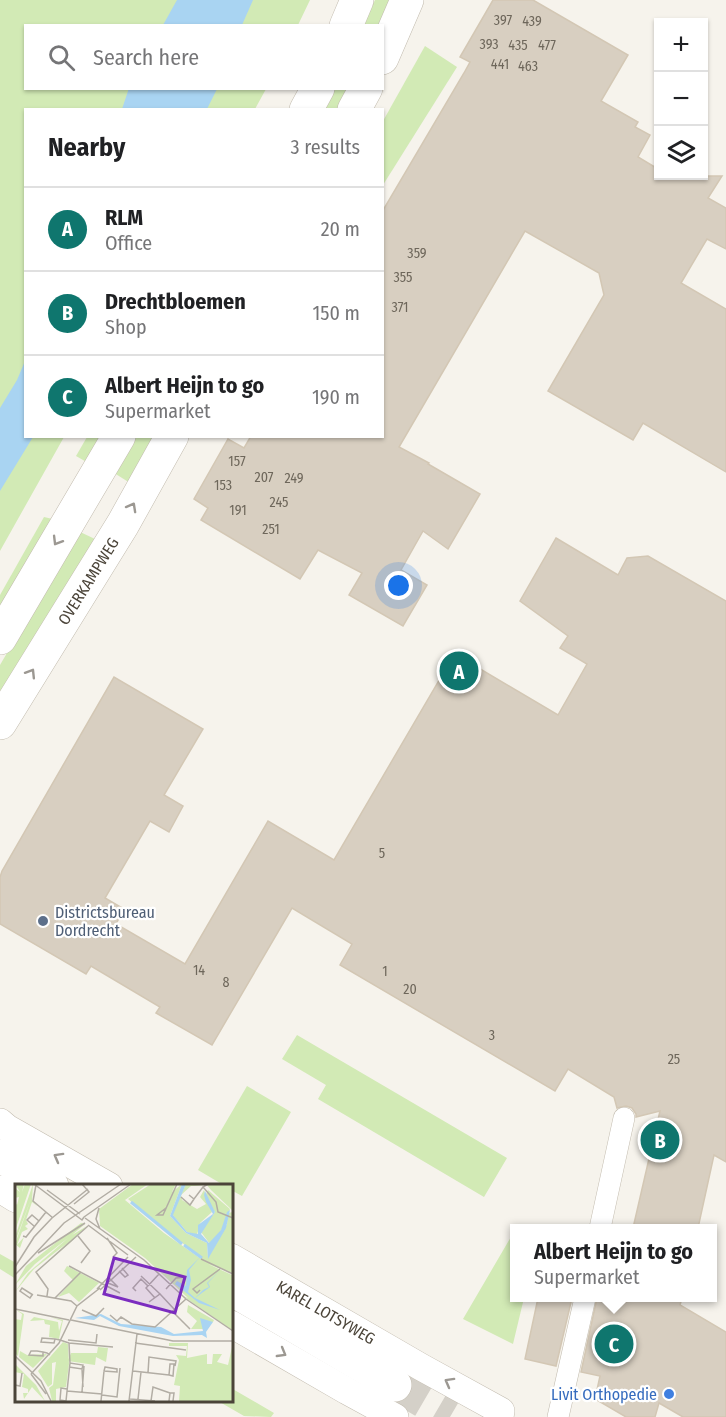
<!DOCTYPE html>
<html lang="en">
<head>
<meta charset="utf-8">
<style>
  :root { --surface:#fff; --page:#f2f2f2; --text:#202124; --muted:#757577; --line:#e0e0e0; --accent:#0f766e }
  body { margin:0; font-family:"Fira Sans Condensed",sans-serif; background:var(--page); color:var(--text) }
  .controls { position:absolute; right:18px; top:18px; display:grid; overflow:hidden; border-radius:0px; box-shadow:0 2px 4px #0004 }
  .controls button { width:54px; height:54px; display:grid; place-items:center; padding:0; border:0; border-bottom:2px solid var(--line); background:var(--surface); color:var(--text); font:30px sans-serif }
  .you { position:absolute; left:399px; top:586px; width:21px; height:21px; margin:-15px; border:4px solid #fff; border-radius:50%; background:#1a73e8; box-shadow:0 0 0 9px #1a73e833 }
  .badge { display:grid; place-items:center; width:39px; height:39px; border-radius:50%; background:var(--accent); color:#fff; font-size:20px; font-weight:700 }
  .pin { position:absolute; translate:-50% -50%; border:3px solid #fff; box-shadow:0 2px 6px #0006 }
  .popup { position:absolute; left:510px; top:1224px; width:207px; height:78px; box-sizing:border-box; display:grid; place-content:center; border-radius:0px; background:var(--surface); filter:drop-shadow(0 2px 4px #0005); font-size:20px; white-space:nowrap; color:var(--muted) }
  .popup b { font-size:22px; color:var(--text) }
  .popup::after { content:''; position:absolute; left:50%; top:100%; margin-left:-12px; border:12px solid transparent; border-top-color:var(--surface) }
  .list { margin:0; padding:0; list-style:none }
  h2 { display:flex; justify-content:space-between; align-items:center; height:78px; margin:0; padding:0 24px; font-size:26px }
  h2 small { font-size:20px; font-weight:400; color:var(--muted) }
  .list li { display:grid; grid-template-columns:39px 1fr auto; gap:18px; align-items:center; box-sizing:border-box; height:84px; padding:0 24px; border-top:2px solid var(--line) }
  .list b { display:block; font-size:22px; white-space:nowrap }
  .list p { margin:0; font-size:20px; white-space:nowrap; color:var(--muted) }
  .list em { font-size:20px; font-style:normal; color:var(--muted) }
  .icon { flex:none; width:33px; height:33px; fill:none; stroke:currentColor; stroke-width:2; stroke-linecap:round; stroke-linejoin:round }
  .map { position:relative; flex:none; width:726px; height:1417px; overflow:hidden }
  .search { position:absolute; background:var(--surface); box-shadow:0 2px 4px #0004; left:24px; top:24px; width:360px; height:66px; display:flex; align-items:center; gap:15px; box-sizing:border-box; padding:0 21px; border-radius:0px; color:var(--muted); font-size:22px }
  .panel { position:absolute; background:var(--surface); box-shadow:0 2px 4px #0004; left:24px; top:108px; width:360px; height:330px; border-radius:0px }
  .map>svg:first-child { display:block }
</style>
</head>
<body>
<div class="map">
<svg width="726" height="1417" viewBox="0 0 726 1417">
  <rect width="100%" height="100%" fill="#f6f3ec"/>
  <g fill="#d2eab5">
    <path d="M0 0H310L298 25 26 26V88L266 89 255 109 26 110V436L64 437 0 551Z"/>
    <path d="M375 0H399L382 26H362Z"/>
    <path d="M425 46 457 67 383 185V121Z"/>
    <path d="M331 89H356L345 109 319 110Z"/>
    <path d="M87 437H105L90 464 76 456Z"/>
    <path d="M131 437H157L130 483 111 471Z"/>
    <path d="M44 517 57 520 0 617V595Z"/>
    <path d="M78 531 95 539 0 705V665Z"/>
    <path d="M297 1035 507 1158 484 1197 318 1099 326 1085 282 1059Z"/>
    <path d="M247 1086 291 1112 242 1196 231 1190V1186H225L198 1170Z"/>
    <path d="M515 1230V1298H524L513 1344 463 1319Z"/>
    <path d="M0 1254 16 1263V1279L0 1269Z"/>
    <path d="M231 1388 274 1413 271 1417 244 1416 218 1401 231 1400Z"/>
  </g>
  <g fill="#a9d4f2">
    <path d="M177 0H253L242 25H163Z"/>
    <path d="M129 88H217V89L207 109H122Z"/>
    <path d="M25 361 26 436 33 437 0 491V408L17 380Z"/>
  </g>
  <g fill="#d8cfc1" stroke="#d3c7b4" stroke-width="1.5">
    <path d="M493 0H533L628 55 601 101 638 122 635 127 650 135 638 157 658 169V176H722L708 198 726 208V249L707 239 681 283 726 309V472L643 423 633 440 548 391 604 295 599 273 525 231 399 447 429 463 428 464 480 494 448 549 423 531 401 570 427 585 403 626 349 595 362 573 318 550 300 579 201 520 208 508 194 499 228 439 244 448 251 436H382V212L464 73 470 62 460 57Z"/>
    <path d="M556 538 618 575 627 558 648 556 726 601V1162L714 1155 698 1228H633L660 1111 636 1117V1114L632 1108 626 1106 617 1108 614 1097 568 1069 555 1091 340 965 352 944 292 908 212 1045 156 1013 160 1007 91 966 86 974 0 924V877L2 871 114 677 203 729 164 795 183 806 169 832 150 821 105 898 124 909 116 924 185 964 268 821 334 860 455 653 465 660 558 715 587 664 560 648 568 636 520 601Z"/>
    <path d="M538 1298H572L556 1366 525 1359Z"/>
    <path d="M597 1298H682L680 1305 726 1332V1417H683L659 1403 655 1417H626L595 1399 600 1376 581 1372Z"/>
  </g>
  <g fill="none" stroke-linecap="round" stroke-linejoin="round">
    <path stroke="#d4d0c8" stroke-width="33" stroke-dasharray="33 16" stroke-linecap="butt" d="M395 1385 450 1417"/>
    <defs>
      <g id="pedestrian">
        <path d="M600 1228 624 1118"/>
        <path d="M558 1417 585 1298"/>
      </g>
      <g id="minor">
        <path d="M0 1122 7 1128 109 1186"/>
        <path d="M0 1189 16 1199"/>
        <path d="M231 1257 421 1367 501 1411 500 1417"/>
        <path d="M231 1324 347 1391 395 1417"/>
      </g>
      <g id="tertiary">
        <path d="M346 26 357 0"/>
        <path d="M382 58 407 0"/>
        <path d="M306 110 318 88"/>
        <path d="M354 110 366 88"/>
        <path d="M0 638 119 436"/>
        <path d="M0 723 123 524 172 436"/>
        <path d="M0 1156 52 1186"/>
        <path d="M231 1289 395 1385"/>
      </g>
    </defs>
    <use href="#pedestrian" stroke="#c2bbae" stroke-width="22"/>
    <use href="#minor" stroke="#c2bbae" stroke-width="28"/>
    <use href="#tertiary" stroke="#c2bbae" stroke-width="34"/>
    <use href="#pedestrian" stroke="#fff" stroke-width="21"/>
    <use href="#minor" stroke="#fff" stroke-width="27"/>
    <use href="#tertiary" stroke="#fff" stroke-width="33"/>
  </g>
  <defs><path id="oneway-chevron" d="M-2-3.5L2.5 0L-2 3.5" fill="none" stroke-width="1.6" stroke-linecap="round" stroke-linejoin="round" transform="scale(1.5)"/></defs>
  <g stroke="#9c9892">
    <use href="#oneway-chevron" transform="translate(132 507) rotate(-61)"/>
    <use href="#oneway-chevron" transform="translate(57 541) rotate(121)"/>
    <use href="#oneway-chevron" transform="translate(31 673) rotate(-58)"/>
    <use href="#oneway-chevron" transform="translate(58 1157) rotate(-151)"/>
    <use href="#oneway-chevron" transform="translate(282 1353) rotate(30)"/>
    <use href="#oneway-chevron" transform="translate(449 1382) rotate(-151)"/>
  </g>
  <circle fill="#5c6f8a" stroke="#fff" stroke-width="2" cx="43" cy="921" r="6"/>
  <circle fill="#3f7fe0" stroke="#fff" stroke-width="2" cx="669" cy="1394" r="6"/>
  <g text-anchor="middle" stroke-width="4.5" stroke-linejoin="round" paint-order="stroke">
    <g font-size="14" fill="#6e675b">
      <text x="503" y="25">397</text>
      <text x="532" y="26">439</text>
      <text x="489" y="49">393</text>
      <text x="518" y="50">435</text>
      <text x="547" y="50">477</text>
      <text x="500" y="69">441</text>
      <text x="528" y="71">463</text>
      <text x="417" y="258">359</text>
      <text x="403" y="282">355</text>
      <text x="400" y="312">371</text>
      <text x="237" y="466">157</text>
      <text x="264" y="482">207</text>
      <text x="294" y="483">249</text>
      <text x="223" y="490">153</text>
      <text x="279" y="507">245</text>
      <text x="238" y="515">191</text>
      <text x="271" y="534">251</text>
      <text x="382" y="858">5</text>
      <text x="199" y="975">14</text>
      <text x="385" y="976">1</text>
      <text x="226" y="987">8</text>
      <text x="410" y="994">20</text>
      <text x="492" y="1040">3</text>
      <text x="674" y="1064">25</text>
    </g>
    <g font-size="16" fill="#4b4439" stroke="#fff">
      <text transform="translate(88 581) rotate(-58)" y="6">OVERKAMPWEG</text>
      <text transform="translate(326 1312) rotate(30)" y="6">KAREL LOTSYWEG</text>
    </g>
    <g font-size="16" fill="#4e5e75" stroke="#fff" text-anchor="start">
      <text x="55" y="918">Districtsbureau<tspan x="55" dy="18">Dordrecht</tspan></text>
    </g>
    <g font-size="16" fill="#366cbe" stroke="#fff" text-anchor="end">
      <text x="657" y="1400">Livit Orthopedie</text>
    </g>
  </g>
  <g transform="translate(15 1184)">
    <rect width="218" height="218" fill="#f6f3ec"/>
    <path d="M0 0H9L7 8 10 0H16L0 47V18L2 21 4 13 0 14V4L5 8ZM18 0 17 16 22 22 17 18 11 36 13 40 10 42 13 45 7 48 2 61 9 53 5 64 0 60 17 12 0 58V53ZM118 0H133L110 16 149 49 192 79 113 15 136 0H161L157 8 167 0 155 32 171 49 192 59 193 74 212 40 213 29 218 28 217 89 193 80 217 91V146L168 112 173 114 130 74 85 42 84 25ZM171 0 189 2H176L166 11 167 16 182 25 191 20 185 13 189 6 197 28 185 39 182 51 172 48 157 30ZM191 0H217V26L196 6ZM193 6 215 25 208 44 195 60 186 48 200 28 190 12ZM66 39 70 40 57 51 72 42 56 58 20 89 51 60 19 85 0 108 13 89 53 54 20 80 0 101 11 82ZM52 82 84 99 64 118 54 109 43 113 58 96 49 87ZM173 121 199 136 198 138 188 141V145H176L182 137 172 128ZM0 125 9 130 3 172 0 169V135L6 136 7 130ZM19 133 43 138 44 147 47 137 35 133 48 136 44 155 34 153 35 141 30 140 29 136 15 137ZM48 158 53 160 54 180 51 203 41 205V217H37L34 204 38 201 41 178 37 179V200L33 203 23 187ZM154 159H173L172 174 192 170V180H197L198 170H207L202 178 213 181 217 163V217H164L165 202 159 201 164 176 161 171 171 172 172 162H154ZM83 163 93 164 91 178 81 173 80 181 53 177 56 169H82ZM5 167 12 171 32 170 18 184 4 173ZM0 180 21 201 30 217 17 203 9 215 8 209H13V205L7 203 9 190 0 188Z" fill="#d2eab5"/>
    <path d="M167 0H171L158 31 172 48 183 50V41L198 30 191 18 189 11 190 7 200 28 186 50 194 59 206 46 212 28 215 26 211 44 193 75 192 59 171 49 155 32ZM185 73 174 86 176 96 173 108 180 114 188 106 194 103 192 99 205 86 193 99 195 103 180 114 205 126 184 119 160 100 162 97 171 102 172 86ZM86 130 106 140 146 143 159 150 188 147 185 134 198 138 191 148 192 154 187 151 158 152 104 142 85 132 79 136 60 134Z" fill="#a9d4f2"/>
    <path fill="none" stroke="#a9d4f2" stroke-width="3" d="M116 18 167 60M169 61 187 74"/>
    <path fill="none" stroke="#b2ada4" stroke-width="1.5" d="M19 0 67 36 69 33M193 0 188 3 201 18 203 28 218 34M21 1 18 17 38 34M32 6 65 30M174 11 179 15 188 3M166 13 175 21 179 15M59 20 74 8 67 0M84 24 81 35 85 45M151 24 142 31H148L162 0M69 33 116 0M37 34 73 5M70 34 129 76 171 115 218 147M73 41 113 71M19 42 12 36 17 31 24 37M8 52 11 53 31 28M63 52 75 67 66 79M92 54 102 69 98 73M23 69 70 39M186 75 218 90M54 82 105 109M0 83 19 53 37 34M104 87 110 93 113 91 107 84M0 91 49 39 106 0M126 92 145 110M93 99 103 103 94 94M82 105 113 73M151 105 161 94 171 93M85 106 121 73M185 106 182 109 178 105 205 85M121 107 118 104 126 95 133 102M17 111 15 114 5 107 7 104 18 111M22 111 56 117 62 122M32 112 33 105 21 88 73 42M40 114 66 88M140 114 131 104 144 90M134 118 145 110 159 125M0 125 54 136M67 126 81 132 89 124M160 130 175 145M95 131 102 137 106 133 117 140 140 143 171 115M56 136 158 157H218M40 155 39 159 26 158 27 154 40 155 45 156 54 159 98 163M53 156 81 159 82 150M54 159 55 179M120 159 171 166M28 168V172L14 171 16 167H22L28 168 32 169 35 171M0 172 26 197 36 217M90 183 102 185V188L89 187ZM67 185 68 203M118 187 154 191 158 192 159 180H155L154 191M133 189 134 173 161 177 160 182M16 190 44 159 62 122 85 104M16 190 31 210M0 201 5 202 7 189M52 207 87 210M67 208 69 182M87 211 102 213 105 184M115 215 140 217M123 215 126 188M51 217 55 179 68 181 67 185 54 183M51 217 45 216 46 204 52 205M86 217 89 187M114 217 122 150M136 217 138 203 155 209M154 217 155 209H159L158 217"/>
    <path fill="#7b2cbf" fill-opacity="0.15" stroke="#7b2cbf" stroke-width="3" d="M99 74 170 93 160 129 89 110Z"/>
    <rect width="218" height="218" fill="none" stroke="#4b4439" stroke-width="3"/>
  </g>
</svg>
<div class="controls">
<button>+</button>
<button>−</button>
<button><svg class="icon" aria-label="layers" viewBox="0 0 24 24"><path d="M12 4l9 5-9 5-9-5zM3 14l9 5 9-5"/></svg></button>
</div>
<div class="you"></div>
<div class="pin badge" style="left:459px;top:671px">A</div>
<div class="pin badge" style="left:660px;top:1140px">B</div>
<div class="pin badge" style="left:614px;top:1344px">C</div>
<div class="popup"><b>Albert Heijn to go</b>Supermarket</div>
<div class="search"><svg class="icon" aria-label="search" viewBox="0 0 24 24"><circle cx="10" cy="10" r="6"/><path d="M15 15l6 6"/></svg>Search here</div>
<section class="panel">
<h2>Nearby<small>3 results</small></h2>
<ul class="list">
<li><span class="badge">A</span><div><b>RLM</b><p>Office</p></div><em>20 m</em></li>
<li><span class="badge">B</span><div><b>Drechtbloemen</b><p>Shop</p></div><em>150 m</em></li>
<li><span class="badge">C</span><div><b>Albert Heijn to go</b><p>Supermarket</p></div><em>190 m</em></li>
</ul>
</section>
</div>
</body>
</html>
